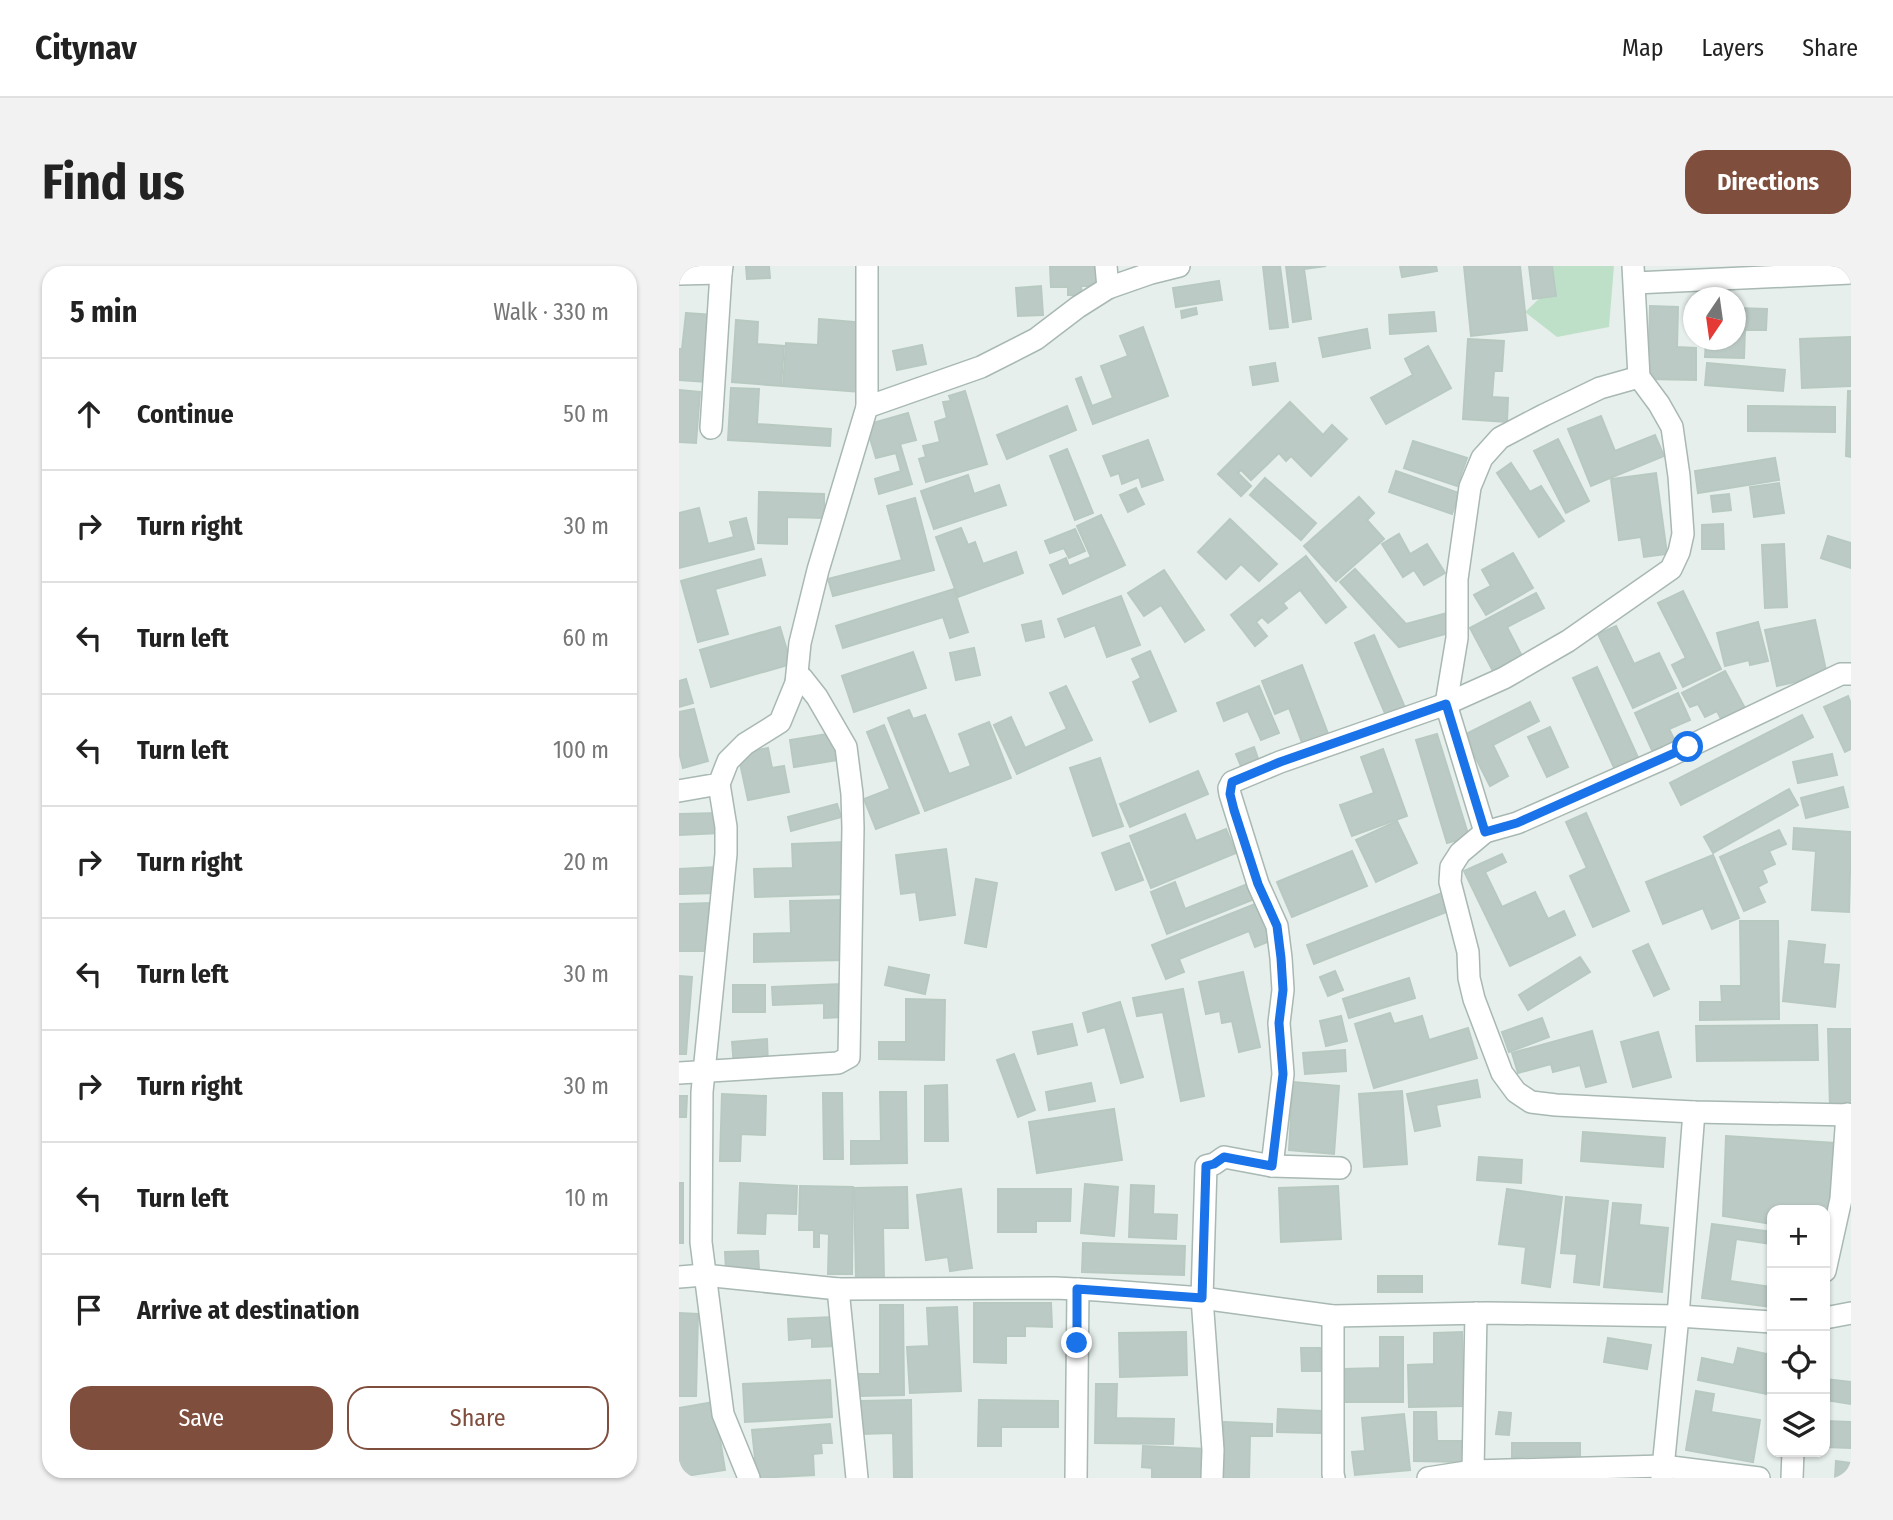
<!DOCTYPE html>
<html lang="en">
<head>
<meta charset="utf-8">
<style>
  :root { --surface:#fff; --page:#f2f2f2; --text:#222; --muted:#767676; --line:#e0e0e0; --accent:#804e3d }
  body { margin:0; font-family:"Fira Sans Condensed",sans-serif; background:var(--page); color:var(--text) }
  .controls { position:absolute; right:21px; bottom:21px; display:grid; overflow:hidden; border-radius:14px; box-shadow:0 2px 5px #0004 }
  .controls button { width:63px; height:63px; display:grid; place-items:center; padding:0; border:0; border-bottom:2px solid var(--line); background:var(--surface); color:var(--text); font:35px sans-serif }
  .compass { position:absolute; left:1004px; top:21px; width:63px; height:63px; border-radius:50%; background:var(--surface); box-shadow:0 2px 5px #0004; rotate:193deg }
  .stop { position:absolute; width:21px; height:21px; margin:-16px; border:5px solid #1a73e8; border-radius:50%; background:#fff }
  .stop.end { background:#1a73e8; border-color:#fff; box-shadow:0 2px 7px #0008 }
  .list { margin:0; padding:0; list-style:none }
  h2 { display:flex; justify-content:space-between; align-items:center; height:91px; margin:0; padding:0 28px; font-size:30px }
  h2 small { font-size:23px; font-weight:400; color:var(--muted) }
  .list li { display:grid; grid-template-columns:46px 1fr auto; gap:21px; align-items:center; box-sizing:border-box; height:112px; padding:0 28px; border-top:2px solid var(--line) }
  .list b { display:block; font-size:26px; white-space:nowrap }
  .list em { font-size:23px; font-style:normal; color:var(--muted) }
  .actions { display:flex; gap:14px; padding:21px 28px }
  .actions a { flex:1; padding:16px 0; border:2px solid var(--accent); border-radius:21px; text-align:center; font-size:24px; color:var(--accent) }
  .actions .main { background:var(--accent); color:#fff }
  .icon { flex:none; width:38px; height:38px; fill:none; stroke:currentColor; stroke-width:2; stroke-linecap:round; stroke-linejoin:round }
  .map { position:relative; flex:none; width:1172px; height:1212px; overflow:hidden; border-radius:21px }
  header { display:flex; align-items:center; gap:42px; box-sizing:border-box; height:98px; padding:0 35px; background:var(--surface); border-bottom:2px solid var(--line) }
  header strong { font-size:33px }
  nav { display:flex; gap:38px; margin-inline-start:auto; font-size:24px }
  .intro { display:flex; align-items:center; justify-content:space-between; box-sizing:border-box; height:168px; padding:0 42px }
  h1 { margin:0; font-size:49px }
  .button { padding:18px 32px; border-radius:21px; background:var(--accent); color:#fff; font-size:24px; font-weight:700 }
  main { display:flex; gap:42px; padding:0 42px }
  aside { flex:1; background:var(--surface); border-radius:21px; box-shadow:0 2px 5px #0004 }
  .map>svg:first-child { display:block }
</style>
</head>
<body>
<header>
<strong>Citynav</strong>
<nav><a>Map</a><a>Layers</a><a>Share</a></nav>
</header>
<div class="intro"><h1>Find us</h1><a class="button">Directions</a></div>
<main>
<aside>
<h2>5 min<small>Walk · 330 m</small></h2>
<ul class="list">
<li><svg class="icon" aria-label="ahead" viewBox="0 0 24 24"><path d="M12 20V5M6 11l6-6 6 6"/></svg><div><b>Continue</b></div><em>50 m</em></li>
<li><svg class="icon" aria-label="right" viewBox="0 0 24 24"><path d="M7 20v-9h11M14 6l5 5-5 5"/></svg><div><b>Turn right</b></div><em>30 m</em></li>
<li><svg class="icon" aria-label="left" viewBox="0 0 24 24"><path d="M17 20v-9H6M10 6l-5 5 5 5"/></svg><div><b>Turn left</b></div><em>60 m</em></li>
<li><svg class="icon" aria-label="left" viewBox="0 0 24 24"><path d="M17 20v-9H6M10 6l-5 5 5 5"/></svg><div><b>Turn left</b></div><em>100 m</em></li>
<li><svg class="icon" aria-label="right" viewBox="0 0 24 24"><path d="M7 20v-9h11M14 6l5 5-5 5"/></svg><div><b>Turn right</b></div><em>20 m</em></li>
<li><svg class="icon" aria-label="left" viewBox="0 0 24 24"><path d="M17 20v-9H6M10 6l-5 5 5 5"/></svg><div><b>Turn left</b></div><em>30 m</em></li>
<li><svg class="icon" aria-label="right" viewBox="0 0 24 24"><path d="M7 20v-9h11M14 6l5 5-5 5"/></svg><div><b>Turn right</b></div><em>30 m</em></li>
<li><svg class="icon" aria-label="left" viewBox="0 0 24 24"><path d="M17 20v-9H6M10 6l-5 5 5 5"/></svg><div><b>Turn left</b></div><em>10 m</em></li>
<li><svg class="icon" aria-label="arrive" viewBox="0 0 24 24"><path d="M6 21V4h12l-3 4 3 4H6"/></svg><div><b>Arrive at destination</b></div></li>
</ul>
<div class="actions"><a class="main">Save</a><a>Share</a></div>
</aside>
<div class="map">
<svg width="1172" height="1212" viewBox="0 0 1172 1212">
  <rect width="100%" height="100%" fill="#e6efeb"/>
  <path fill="#bfe0c8" d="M871 0H935L930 61 878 71 846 46 876 18Z"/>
  <g fill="#bbcac4" stroke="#b8c9c2" stroke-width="2">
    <path d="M67 0H90L91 12 68 13Z"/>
    <path d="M371 0H418V20H402L403 29H389V21H372Z"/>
    <path d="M584 0H601L609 61 591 63Z"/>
    <path d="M607 0H647L625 3 632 53 614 56Z"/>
    <path d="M721 0H757L758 5 723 11Z"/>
    <path d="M785 0H841L848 64 792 70Z"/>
    <path d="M850 0H873L877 30 854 33Z"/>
    <path d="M540 15 543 34 497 41 494 22Z"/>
    <path d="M362 20 364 49 339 50 337 22Z"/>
    <path d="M971 40 999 41 998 81 1017 82V114L969 113Z"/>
    <path d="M517 42 518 48 503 52 502 45Z"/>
    <path d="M1056 42 1088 43 1087 64H1066L1065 92 1026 91 1027 74H1056Z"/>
    <path d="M755 46 757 65 711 68 710 49Z"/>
    <path d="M7 47 34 49 28 116 0 114V83H3Z"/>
    <path d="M140 53 186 57 182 126 104 120 107 77 139 79Z"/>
    <path d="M57 54 79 56 78 78 105 80 102 120 53 116Z"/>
    <path d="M464 61 489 130 414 158 397 113 402 111 413 140 434 132 422 100 449 90 441 70Z"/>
    <path d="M688 63 691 82 644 91 640 72Z"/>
    <path d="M1172 71V120L1123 122 1121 73Z"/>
    <path d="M789 73 825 75 823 105H815L813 131 829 132 828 156 784 153Z"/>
    <path d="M243 79 247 98 218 104 214 85Z"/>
    <path d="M749 80 772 122 707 158 692 132 734 109 726 93Z"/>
    <path d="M596 97 599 115 574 119 571 101Z"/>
    <path d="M1028 97 1106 104 1104 125 1026 119Z"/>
    <path d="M52 122 80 123 78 158 152 163 151 180 49 174Z"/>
    <path d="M0 124 21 126 17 177 0 176Z"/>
    <path d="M286 125 308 198 247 216 240 193 247 191 244 180 261 176 256 156 268 152 264 136 272 135 270 130Z"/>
    <path d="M1169 125H1172V191L1167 190Z"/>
    <path d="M611 136 644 169 653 159 668 173 632 210 612 190 607 195 600 187 572 214 562 204 559 207 572 220 562 230 539 208Z"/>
    <path d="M388 140 397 164 328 193 318 169Z"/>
    <path d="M1069 140 1156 141V166L1069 165Z"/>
    <path d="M229 147 237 174 221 178 233 218 200 228 196 213 222 205 217 187 197 192 187 159Z"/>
    <path d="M922 150 936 185 976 169 985 190 912 220 889 163Z"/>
    <path d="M879 173 910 235 887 247 855 185Z"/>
    <path d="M469 174 484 214 463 221 460 211 443 218 440 207 432 210 424 190Z"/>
    <path d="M734 175 788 192 778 220 725 202Z"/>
    <path d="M388 183 414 247 396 254 371 190Z"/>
    <path d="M1096 192 1100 214 1019 227 1016 205Z"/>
    <path d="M832 197 851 226 862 220 885 255 860 271 818 207Z"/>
    <path d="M717 205 780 227 773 248 710 226Z"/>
    <path d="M977 207 988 288 965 291 962 271 940 274 932 213Z"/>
    <path d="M289 209 295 228 320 219 327 239 255 263 242 225Z"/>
    <path d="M586 212 637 257 622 274 571 229Z"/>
    <path d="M1100 217 1105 247 1075 251 1071 221Z"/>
    <path d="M457 222 465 238 449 246 441 229Z"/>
    <path d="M80 226 145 228V252L108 251V278L79 277Z"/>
    <path d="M1050 228 1052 244 1034 246 1032 230Z"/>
    <path d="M680 231 695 247 688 254 705 273 657 315 625 280Z"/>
    <path d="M236 232 255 304 154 330 149 313 223 294 208 240Z"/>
    <path d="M20 242 29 278 55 271 51 256 67 252 75 283 0 302V247Z"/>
    <path d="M422 249 446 299 384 328 371 299 387 292 390 300 412 291 398 260Z"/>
    <path d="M551 253 598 298 580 315 562 298 547 313 519 286Z"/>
    <path d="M1044 258 1045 283H1023V259Z"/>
    <path d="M282 262 289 279 296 276 304 298 337 286 344 307 279 331 257 271Z"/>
    <path d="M396 263 406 285 390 292 385 282 371 287 366 275Z"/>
    <path d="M720 268 731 288 748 278 766 307 745 319 735 304 724 311 703 278Z"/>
    <path d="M1149 270 1172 277V302L1142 292Z"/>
    <path d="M1105 278 1108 341 1086 342 1083 279Z"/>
    <path d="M834 287 854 322 807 349 795 329 812 320 803 304Z"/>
    <path d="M627 290 667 341 647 357 621 324 604 337 608 342 589 357 583 351 577 356 588 370 576 380 552 349Z"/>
    <path d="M82 293 86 309 36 323 49 368 19 376 2 315Z"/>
    <path d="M676 303 727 358 768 347 773 366 720 381 661 316Z"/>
    <path d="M485 304 525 364 506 376 482 339 465 350 449 327Z"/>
    <path d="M275 323 289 366 271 372 264 351 164 382 157 360Z"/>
    <path d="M1004 325 1042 403 1004 421 993 399 1007 392 979 337Z"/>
    <path d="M857 327 865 342 828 361 844 392 815 407 791 362Z"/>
    <path d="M442 330 461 379 428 391 416 359 386 371 379 353Z"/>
    <path d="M1136 354 1148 409 1098 420 1086 364Z"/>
    <path d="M362 355 365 371 347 375 343 359Z"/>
    <path d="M1079 356 1089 395 1071 399 1070 394 1046 400 1038 367Z"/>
    <path d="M937 360 955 398 980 387 997 422 954 442 919 368Z"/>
    <path d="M101 361 112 398 32 421 21 384Z"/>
    <path d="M695 369 727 444 708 452 676 377Z"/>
    <path d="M295 382 301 409 277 414 271 387Z"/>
    <path d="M471 385 497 445 471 456 454 416 462 412 453 393Z"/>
    <path d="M234 386 247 422 175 446 163 410Z"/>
    <path d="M623 399 651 473 625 482 610 442 596 448 583 415Z"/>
    <path d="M918 401 961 496 937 506 894 412Z"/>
    <path d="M1046 405 1067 444 1043 455 1038 445 1026 451 1019 438 1011 441 1003 427Z"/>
    <path d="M7 413 14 437 0 441V415Z"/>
    <path d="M387 420 413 474 338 508 315 459 332 451 346 482 388 463 371 427Z"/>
    <path d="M580 420 600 467 582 474 569 445 545 455 538 437Z"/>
    <path d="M999 427 1011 454 990 463 1000 483 977 493 956 447Z"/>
    <path d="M1169 430 1172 438V483L1166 486 1145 441Z"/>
    <path d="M851 436 860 455 814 479 829 510 811 520 785 469Z"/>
    <path d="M15 443 29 495 4 502 0 486V446Z"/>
    <path d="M230 444 234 453 246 449 270 508 292 500 280 468 310 456 332 512 246 545 209 452Z"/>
    <path d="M1123 449 1134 471 1002 539 991 517Z"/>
    <path d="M205 459 240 547 197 563 185 533 211 523 188 466Z"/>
    <path d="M871 461 889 501 868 511 849 471Z"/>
    <path d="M155 467 159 494 115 501 111 474Z"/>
    <path d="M758 468 790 571 768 577 737 474Z"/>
    <path d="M575 481 582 501 565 508 557 488Z"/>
    <path d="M89 482 93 502 105 500 110 526 69 534 59 488Z"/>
    <path d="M704 483 728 550 673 570 661 539 695 527 682 491Z"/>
    <path d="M1153 488 1158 509 1119 517 1114 496Z"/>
    <path d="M421 492 444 560 414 570 391 502Z"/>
    <path d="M519 505 529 528 451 561 441 538Z"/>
    <path d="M1164 521 1169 541 1127 552 1122 532Z"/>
    <path d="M1110 523 1119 539 1034 587 1025 571Z"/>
    <path d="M158 538 162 551 112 565 109 551Z"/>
    <path d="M40 547 41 567 0 569V548Z"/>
    <path d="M907 547 950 645 914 661 891 610 908 602 887 556Z"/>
    <path d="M506 548 517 575 547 563 557 587 472 622 451 570Z"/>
    <path d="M718 555 738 597 697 616 677 574Z"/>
    <path d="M1115 562 1172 566 1170 646 1133 644 1137 585 1114 583Z"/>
    <path d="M1100 564 1107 578 1090 585 1096 598 1083 604 1088 616 1079 621 1086 636 1065 645 1041 591Z"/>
    <path d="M167 576 169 628 76 631 75 603 114 602 113 578Z"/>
    <path d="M450 577 464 614 437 624 423 587Z"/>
    <path d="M267 583 276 649 241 654 237 626 222 628 217 589Z"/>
    <path d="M673 585 688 620 613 651 598 616Z"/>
    <path d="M823 588 827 596 806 606 823 641 856 626 869 653 885 645 896 669 831 700 785 605Z"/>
    <path d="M1034 589 1060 652 1033 663 1024 642 984 658 967 616Z"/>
    <path d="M38 601 39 627 0 628V603Z"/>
    <path d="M297 613 318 617 307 681 286 677Z"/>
    <path d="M496 616 506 643 571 617 578 632 488 668 472 626Z"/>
    <path d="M763 627 770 645 635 698 628 679Z"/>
    <path d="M163 634 165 694 75 696V668L112 667 111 635Z"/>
    <path d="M581 636 596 673 576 681 570 665 500 693 505 706 487 713 473 679Z"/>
    <path d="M33 637 34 685H0V638Z"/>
    <path d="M1061 655H1099L1100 753 1021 754V736H1043L1042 720H1062Z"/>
    <path d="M1110 675 1146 679 1144 698 1160 699 1156 741 1104 735Z"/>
    <path d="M969 678 990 723 975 730 954 685Z"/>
    <path d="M901 691 911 706 849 744 840 729Z"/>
    <path d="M210 701 250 709 246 728 206 719Z"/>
    <path d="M656 705 664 724 649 730 641 711Z"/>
    <path d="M564 706 581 781 560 786 553 755 543 757 541 745 527 748 520 716Z"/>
    <path d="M0 710 13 711 7 788H0Z"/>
    <path d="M730 712 736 732 670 752 664 733Z"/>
    <path d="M163 718 164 751 145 752V737L94 739 93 721Z"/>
    <rect x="54" y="719" width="32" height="27"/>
    <path d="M504 723 525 830 502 835 484 746 458 750 454 732Z"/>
    <path d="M227 733 266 734 265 794 200 793V776H227Z"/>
    <path d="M441 736 464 811 442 817 426 761 409 766 404 747Z"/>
    <path d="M711 747 715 758 743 750 750 774 789 762 798 792 695 822 676 758Z"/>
    <path d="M662 750 668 775 647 780 641 755Z"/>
    <path d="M863 752 870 771 830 786 823 766Z"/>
    <path d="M393 758 398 779 359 788 354 766Z"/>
    <path d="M1138 759 1139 794 1018 795 1017 760Z"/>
    <path d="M1149 763H1172V842H1151Z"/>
    <path d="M913 765 927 816 907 821 901 799 874 806 872 798 839 807 833 787Z"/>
    <path d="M979 766 992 811 954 821 942 776Z"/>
    <path d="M88 773 89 799 55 800 53 776Z"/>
    <path d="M666 784 667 805 626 808 624 787Z"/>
    <path d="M335 788 356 844 339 851 318 794Z"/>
    <path d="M798 814 801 831 757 839 761 860 736 865 728 828Z"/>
    <path d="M614 816 660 820 655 888 610 884Z"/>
    <path d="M412 817 416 835 370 844 367 826Z"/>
    <path d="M268 819 269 875H246V820Z"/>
    <path d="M723 825 728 898 685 901 680 828Z"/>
    <path d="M201 826H227L228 897 172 898V875H202Z"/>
    <path d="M144 827H163L164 893H145Z"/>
    <path d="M43 828 87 830 86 869 62 868 61 895H41Z"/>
    <path d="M0 830H8L7 851H0Z"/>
    <path d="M435 843 443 894 358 907 350 856Z"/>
    <path d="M904 866 986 872 984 901 902 895Z"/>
    <path d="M1047 870 1156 877 1150 967 1146 966V944H1093V958L1044 950Z"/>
    <path d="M800 891 843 894 842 917 798 914Z"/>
    <rect x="0" y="917" width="4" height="60"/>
    <path d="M61 917 118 920 117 948 87 947 86 968 59 967Z"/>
    <path d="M406 918 439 921 435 970 402 967Z"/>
    <path d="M452 919 475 920 474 948 498 949 497 973 450 971Z"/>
    <path d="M121 920 174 921 173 1008H149L150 968 140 967V981H135V964H120Z"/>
    <path d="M659 920 662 973 602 976 600 922Z"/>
    <path d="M228 921 229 962H204L205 1014H177L175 922Z"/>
    <path d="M282 923 293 1002 271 1005 269 991 247 994 238 929Z"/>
    <path d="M319 923H392L391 955H357V966H319Z"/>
    <path d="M828 923 883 931 871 1021 843 1017 847 981 820 978Z"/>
    <path d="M887 931 929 935 920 1019 895 1016 898 988 882 987Z"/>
    <path d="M934 937 962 939 960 959 989 962 983 1026 925 1021Z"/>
    <path d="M1033 958 1093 966V978L1057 973 1051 1015 1093 1021V1041L1023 1032Z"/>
    <path d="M404 977 506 980 505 1009 403 1006Z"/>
    <path d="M79 985 80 1004 47 1005 46 986Z"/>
    <rect x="699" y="1010" width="44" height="16"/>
    <path d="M295 1037H372L373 1061 346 1060V1070H327V1097L295 1096Z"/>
    <path d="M201 1039H224L225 1129 181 1130 180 1108H201Z"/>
    <path d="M278 1041 282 1125 231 1127 228 1081 250 1080 248 1042Z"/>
    <path d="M0 1047 19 1048 17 1130H0Z"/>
    <path d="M155 1051 157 1080 133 1081V1072L110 1074 109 1053Z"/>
    <path d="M507 1066 508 1109 441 1111 440 1067Z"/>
    <path d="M783 1066 785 1140 730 1141 729 1099 755 1098V1067Z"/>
    <path d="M701 1071H724V1136H665L666 1103 701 1102Z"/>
    <path d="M929 1072 972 1079 968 1103 925 1096Z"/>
    <path d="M622 1082H641L642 1105H623Z"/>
    <path d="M1059 1082 1093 1089V1100L1088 1128 1019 1114 1023 1092 1055 1099Z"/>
    <path d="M1146 1113 1172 1116V1138L1146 1134Z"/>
    <path d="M151 1114 153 1151 66 1156 64 1118Z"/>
    <path d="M417 1118H438L437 1152 495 1153 494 1178 416 1177Z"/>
    <path d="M1017 1125 1035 1128 1032 1146 1081 1154 1074 1196 1007 1184Z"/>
    <path d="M232 1134 233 1211H215L214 1167 182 1168 181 1135Z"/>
    <path d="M300 1134 379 1135V1161H322V1180H299Z"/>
    <path d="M35 1136 46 1204 0 1211V1142Z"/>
    <path d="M599 1143 643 1145 642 1167 598 1166Z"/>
    <path d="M735 1146H757L758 1175H785V1196L735 1195Z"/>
    <path d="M820 1146 832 1147 830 1169 817 1168Z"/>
    <path d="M725 1148 731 1204 676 1209 673 1186 686 1185 683 1152Z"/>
    <path d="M1146 1155 1172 1156V1182L1146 1181Z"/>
    <path d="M545 1156 593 1158V1170H571L570 1212H544Z"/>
    <path d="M151 1158 153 1177H142L143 1187 134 1188 135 1209 78 1212 73 1164Z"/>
    <path d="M833 1177H901V1190L833 1191Z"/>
    <path d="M464 1180 528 1183 526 1212H473V1202L463 1201Z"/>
    <path d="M1157 1195 1172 1197V1212H1156Z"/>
  </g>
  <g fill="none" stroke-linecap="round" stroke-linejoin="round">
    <defs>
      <g id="street">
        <path d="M427 0 429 22"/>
        <path d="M0 8 42 7 43 0"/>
        <path d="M956 17 1172 7"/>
        <path d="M960 111 921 122 865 149 821 172 803 192 791 221 778 313V372L767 438 806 566 781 587 772 601 771 616 789 686 790 712 795 733 823 807 837 826 852 836 877 839 1015 846 1172 849"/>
        <path d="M188 141V0"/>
        <path d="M32 162 42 7"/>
        <path d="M40 518 47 561V588L23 826 22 976 44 1148 70 1212"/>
        <path d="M0 525 40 518 49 495 66 478 101 456 117 417 121 377 139 304 188 141 302 101 357 73 399 41 429 22 472 7 500 0"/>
        <path d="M806 566 838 557 988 491 1162 408H1172"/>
        <path d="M0 807 159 797 170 791 174 562 173 528 167 481 138 431 123 412 117 417"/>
        <path d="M593 900 604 808 600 757 604 724 602 692 598 660 579 618 551 528 550 522 553 516 601 496 767 438 825 412 889 375 992 303 1000 286 1004 268 1000 210 993 161 980 138 960 111 954 0"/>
        <path d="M1146 1005 1162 933 1168 848"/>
        <path d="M0 1011 25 1009 159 1023 178 1212"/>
        <path d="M159 1023 376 1022 418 1024 523 1032 654 1050 807 1047 999 1050 1093 1056"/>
        <path d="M654 1050V1208L655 1212"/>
        <path d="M1146 1052 1172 1047"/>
        <path d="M794 1205 797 1047"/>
        <path d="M397 1212 399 1023"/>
        <path d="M533 1212 534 1184 523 1032 527 900 535 898 545 891 593 900 661 902"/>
        <path d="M749 1212 794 1205 984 1200 1080 1212"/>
        <path d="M983 1212 999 1050 1015 846"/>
        <path d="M1113 1212 1114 1186"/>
      </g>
    </defs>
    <use href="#street" stroke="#a8b8b2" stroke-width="24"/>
    <use href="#street" stroke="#fff" stroke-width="21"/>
  </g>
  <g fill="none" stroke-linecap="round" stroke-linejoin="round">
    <path stroke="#1a73e8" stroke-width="9" d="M398 1077V1023L523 1032 527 900 535 898 545 891 593 900 604 808 600 757 604 724 602 692 598 660 579 618 555 544 551 528 553 516 601 496 767 438 806 566 838 557 1009 481"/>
  </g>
</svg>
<div class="controls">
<button>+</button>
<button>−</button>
<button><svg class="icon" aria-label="locate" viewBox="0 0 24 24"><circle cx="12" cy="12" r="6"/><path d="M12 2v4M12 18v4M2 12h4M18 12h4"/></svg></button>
<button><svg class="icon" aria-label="layers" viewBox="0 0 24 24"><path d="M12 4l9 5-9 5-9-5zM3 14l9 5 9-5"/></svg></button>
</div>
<svg class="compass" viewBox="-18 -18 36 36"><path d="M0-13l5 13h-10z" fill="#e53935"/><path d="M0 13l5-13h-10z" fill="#767676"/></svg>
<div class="stop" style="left:1009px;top:481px"></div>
<div class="stop end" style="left:398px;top:1077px"></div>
</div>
</main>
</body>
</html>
